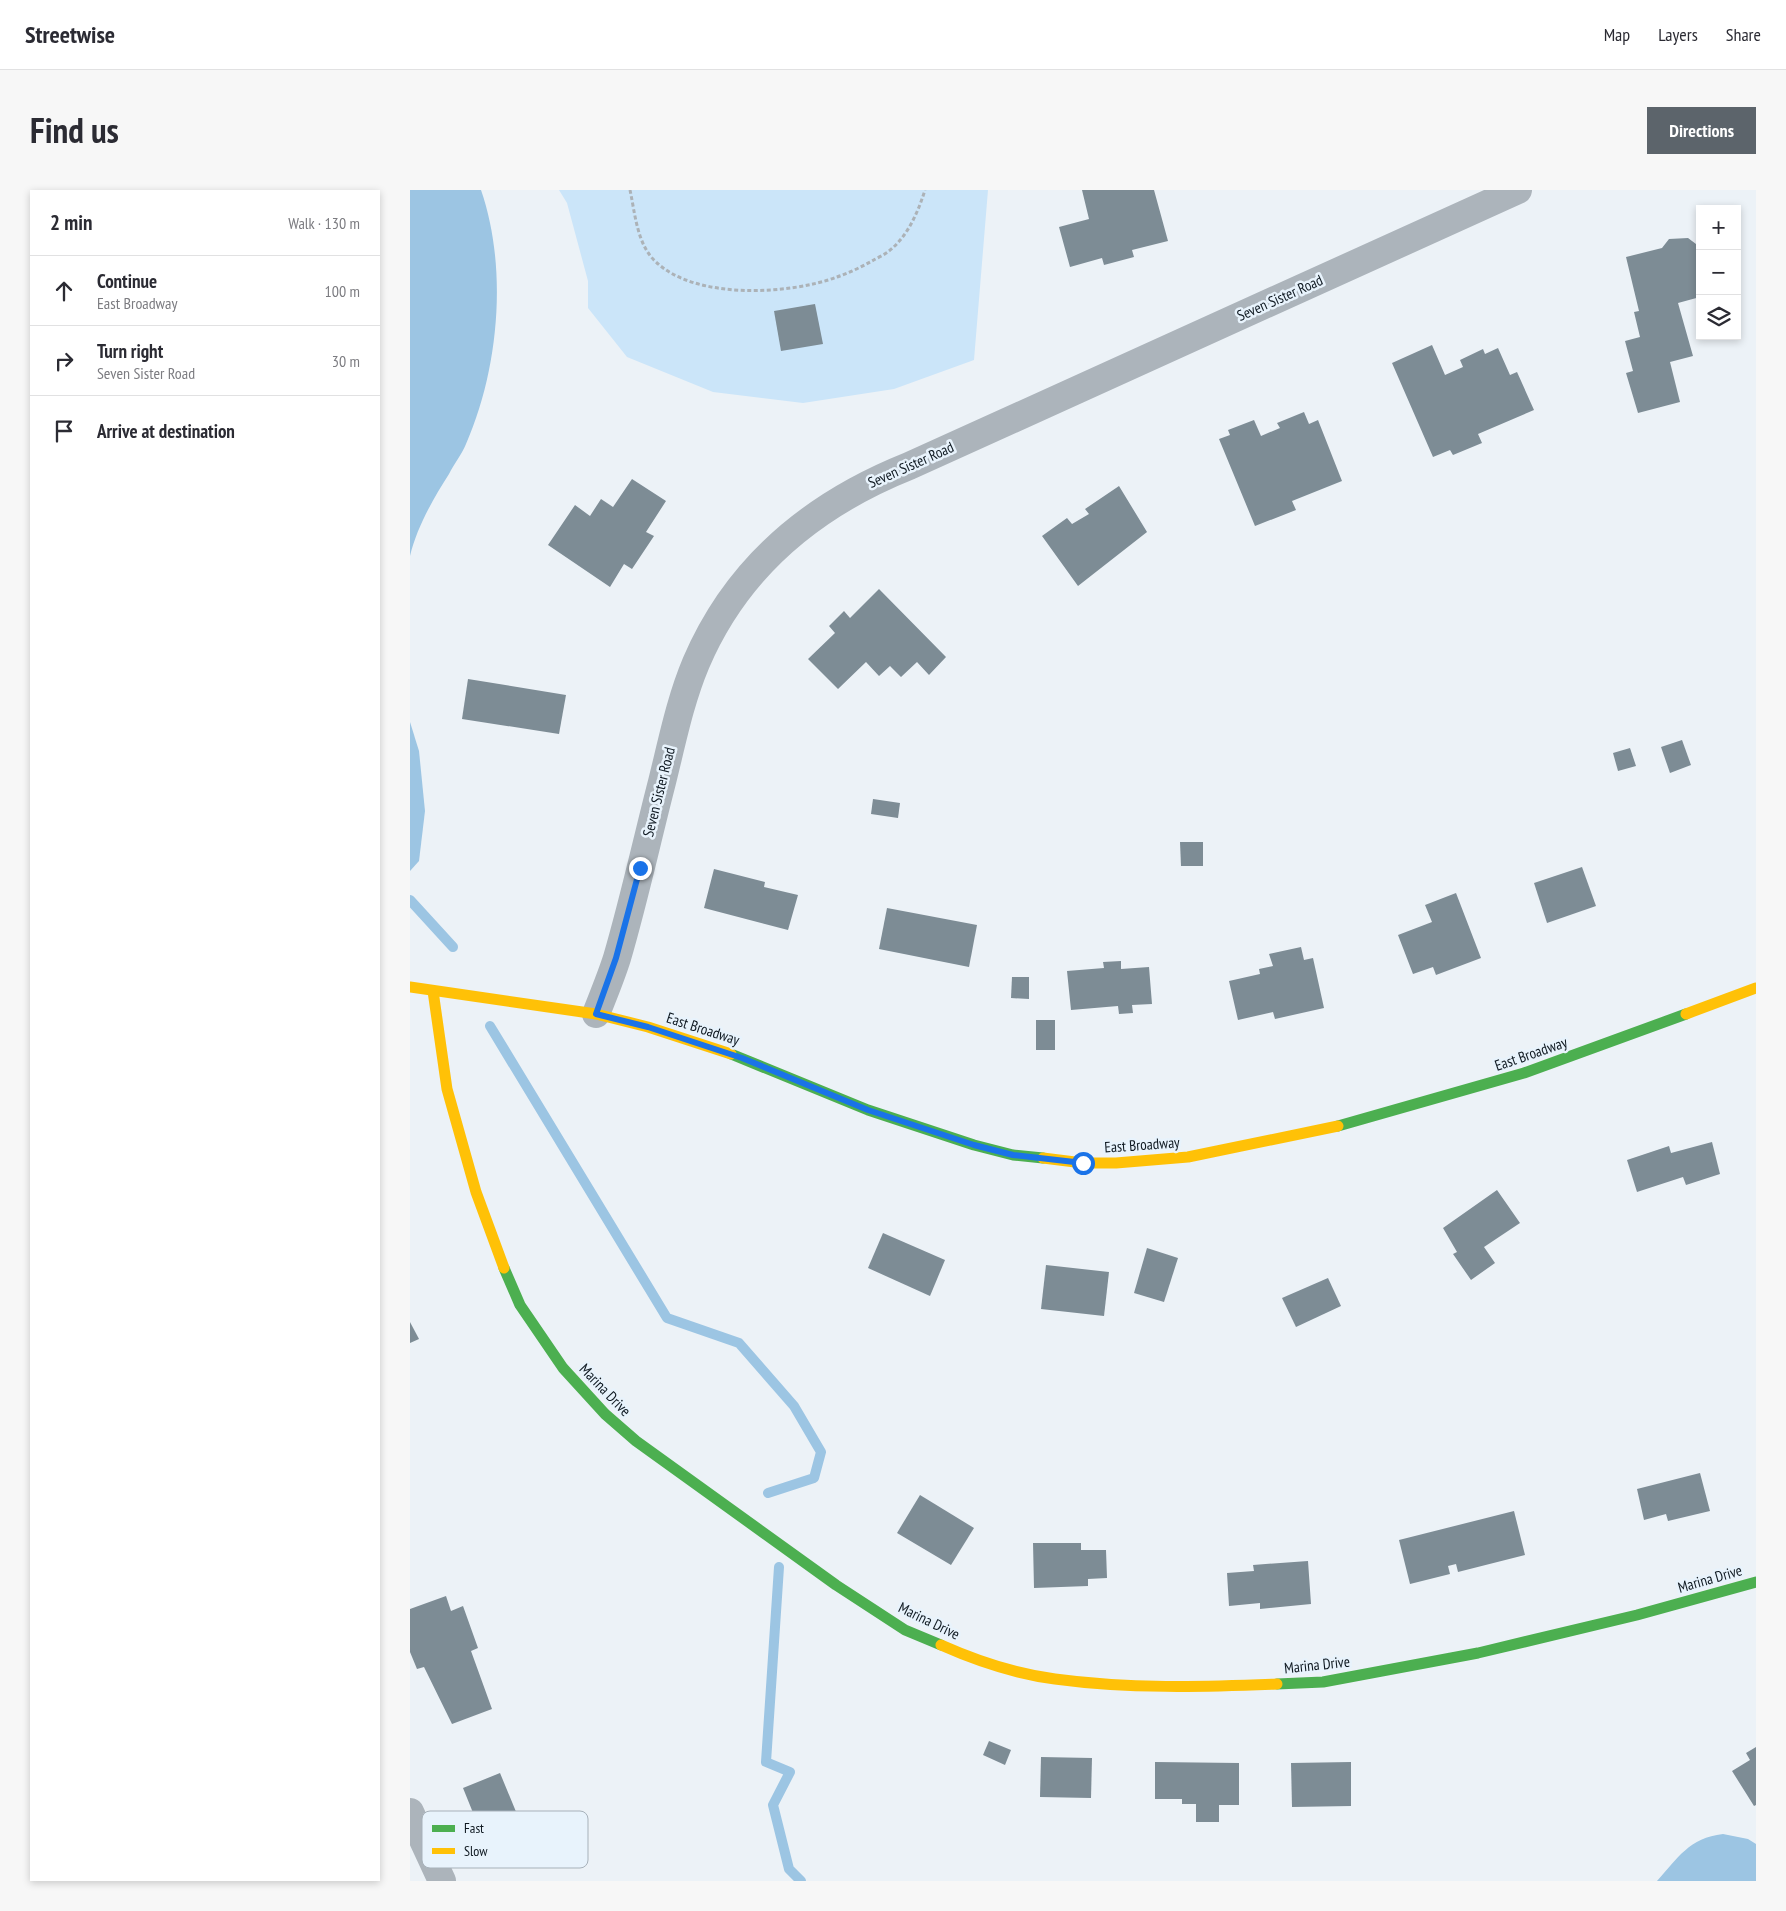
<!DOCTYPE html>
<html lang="en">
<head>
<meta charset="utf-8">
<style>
  :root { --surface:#fff; --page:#f7f7f7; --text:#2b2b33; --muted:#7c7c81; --line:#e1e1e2; --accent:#5c646b }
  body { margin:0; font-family:"PT Sans Narrow",sans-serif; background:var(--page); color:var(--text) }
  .controls { position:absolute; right:15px; top:15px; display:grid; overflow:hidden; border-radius:0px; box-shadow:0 2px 8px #0003 }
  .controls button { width:45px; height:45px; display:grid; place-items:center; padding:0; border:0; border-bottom:1px solid var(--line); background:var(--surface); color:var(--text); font:25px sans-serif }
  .stop { position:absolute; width:15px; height:15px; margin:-11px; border:4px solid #1a73e8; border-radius:50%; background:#fff }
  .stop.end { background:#1a73e8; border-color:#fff; box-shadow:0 1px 5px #0008 }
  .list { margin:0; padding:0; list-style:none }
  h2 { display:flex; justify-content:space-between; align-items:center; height:65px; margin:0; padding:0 20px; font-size:21px }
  h2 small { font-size:16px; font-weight:400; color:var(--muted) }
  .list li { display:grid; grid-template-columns:32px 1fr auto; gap:15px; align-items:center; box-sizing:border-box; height:70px; padding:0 20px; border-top:1px solid var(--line) }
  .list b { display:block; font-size:19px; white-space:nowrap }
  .list p { margin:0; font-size:16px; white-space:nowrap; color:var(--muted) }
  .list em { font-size:16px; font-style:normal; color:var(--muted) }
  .icon { flex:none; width:28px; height:28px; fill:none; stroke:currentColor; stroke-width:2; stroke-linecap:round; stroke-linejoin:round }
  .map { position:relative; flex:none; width:1346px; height:1691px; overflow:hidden; border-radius:0px }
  header { display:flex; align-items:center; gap:30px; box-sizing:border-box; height:70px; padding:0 25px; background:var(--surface); border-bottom:1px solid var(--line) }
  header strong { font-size:24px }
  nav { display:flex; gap:28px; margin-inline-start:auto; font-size:18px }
  .intro { display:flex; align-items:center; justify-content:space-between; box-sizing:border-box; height:120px; padding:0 30px }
  h1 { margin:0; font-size:35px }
  .button { padding:12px 22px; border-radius:0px; background:var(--accent); color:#fff; font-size:18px; font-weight:700 }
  main { display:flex; gap:30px; padding:0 30px }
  aside { flex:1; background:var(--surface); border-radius:0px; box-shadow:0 2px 8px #0003 }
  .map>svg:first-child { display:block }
</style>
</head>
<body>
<header>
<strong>Streetwise</strong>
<nav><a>Map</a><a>Layers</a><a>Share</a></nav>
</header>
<div class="intro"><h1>Find us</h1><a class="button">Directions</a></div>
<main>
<aside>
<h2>2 min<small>Walk · 130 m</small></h2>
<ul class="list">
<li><svg class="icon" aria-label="ahead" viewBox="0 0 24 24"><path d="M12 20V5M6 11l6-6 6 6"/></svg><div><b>Continue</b><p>East Broadway</p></div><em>100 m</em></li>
<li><svg class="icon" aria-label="right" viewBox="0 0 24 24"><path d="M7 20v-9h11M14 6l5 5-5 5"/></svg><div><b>Turn right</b><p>Seven Sister Road</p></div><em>30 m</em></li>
<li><svg class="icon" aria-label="arrive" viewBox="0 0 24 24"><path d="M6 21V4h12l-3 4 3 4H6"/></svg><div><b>Arrive at destination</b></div></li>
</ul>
</aside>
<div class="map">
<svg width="1346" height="1691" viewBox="0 0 1346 1691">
  <rect width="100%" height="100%" fill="#ecf2f7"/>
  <path fill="#cbe5f9" d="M149 0H578L564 170 484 199 393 213 303 202 217 167 178 118V91L157 13Z"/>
  <g fill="#9cc5e3">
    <path d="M0 0H71C98 78 89 179 56 254 52 264 44 274 39 284 23 309 7 337 0 366Z"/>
    <path d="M0 532 9 561 15 621 9 671 0 681Z"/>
    <path d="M1313 1644 1338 1649 1346 1654V1691H1247C1268 1668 1279 1648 1313 1644Z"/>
  </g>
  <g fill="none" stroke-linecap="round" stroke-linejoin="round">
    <g stroke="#9cc5e3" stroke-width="10">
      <path d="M0 710 43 757"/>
      <path d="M80 836 257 1128 329 1153 384 1216 411 1262 404 1288 358 1303"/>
      <path d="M369 1377 356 1572 380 1582 363 1615 379 1679 391 1691"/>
    </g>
  </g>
  <g fill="#7d8c95">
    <path d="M672 0H744L758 51 722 60 724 67 694 75 692 68 660 77 649 37 679 29Z"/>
    <path d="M1278 48 1290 57V92L1287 97 1290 107 1268 113 1283 166 1260 172 1270 212 1228 223 1216 183 1223 181 1215 151 1230 147 1224 122 1229 121 1216 67 1252 58 1259 49Z"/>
    <path d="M405 114 413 154 371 161 364 121Z"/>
    <path d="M1022 155 1035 185 1053 177 1050 170 1073 159 1075 164 1088 158 1100 185 1107 182 1124 220 1068 244 1072 253 1043 265 1040 260 1023 267 982 173Z"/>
    <path d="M894 222 899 234 908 230 932 291 882 311 886 320 845 336 809 249 820 245 818 240 844 230 851 246 870 238 867 233Z"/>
    <path d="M222 289 256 311 236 342 244 346 222 379 214 374 200 397 138 355 165 315 180 326 191 309 203 317Z"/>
    <path d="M709 296 737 342 668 396 632 346 657 328 662 334 679 324 675 319Z"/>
    <path d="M469 399 536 467 519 485 507 472 491 487 480 476 469 486 456 472 428 499 398 469 425 443 419 436 434 421 440 428Z"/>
    <path d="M58 489 156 505 149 544 52 529Z"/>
    <path d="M1272 550 1281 575 1260 583 1251 557Z"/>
    <path d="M1220 558 1226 576 1208 581 1203 563Z"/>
    <path d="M463 609 490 613 488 628 461 624Z"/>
    <path d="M770 652H793V676H771Z"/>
    <path d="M1172 677 1186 716 1137 733 1124 693Z"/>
    <path d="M304 679 355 692 354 697 388 705 378 740 294 718Z"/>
    <path d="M1046 703 1071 768 1026 785 1023 777 1003 784 988 745 1022 732 1015 715Z"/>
    <path d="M477 718 567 735 559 777 469 759Z"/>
    <path d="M891 757 894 770 903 768 914 818 865 829 863 822 828 830 819 791 850 784 849 779 863 776 859 764Z"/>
    <path d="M711 771V779L739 777 742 814 722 815 723 823 709 824 708 816 661 820 657 781 694 778 693 772Z"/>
    <path d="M602 787H619V809L601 808Z"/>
    <rect x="626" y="830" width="19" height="30"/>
    <path d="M1302 952 1310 984 1276 995 1273 987 1227 1002 1217 970 1259 956 1261 963Z"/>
    <path d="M1087 1000 1110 1033 1074 1057 1085 1073 1061 1090 1043 1064 1047 1062 1033 1038Z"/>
    <path d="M473 1043 535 1070 520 1106 458 1078Z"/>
    <path d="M737 1058 768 1068 754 1112 724 1103Z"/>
    <path d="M636 1075 699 1082 694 1126 631 1119Z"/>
    <path d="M918 1088 931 1116 886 1137 872 1108Z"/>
    <path d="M0 1132 9 1149 0 1153Z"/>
    <path d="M1290 1283 1300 1321 1258 1331 1256 1324 1234 1330 1227 1299Z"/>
    <path d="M510 1305 564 1338 541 1375 487 1343Z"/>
    <path d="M1104 1321 1115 1365 1048 1382 1046 1374 1038 1376 1040 1384 1000 1394 989 1350Z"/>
    <path d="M623 1353H671V1360H696L697 1388 678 1389V1396L624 1398Z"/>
    <path d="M898 1371 901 1414 850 1419V1413L819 1416 817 1383 844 1381 843 1375Z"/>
    <path d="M36 1406 41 1421 53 1416 68 1458 61 1461 82 1519 42 1534 14 1477 7 1479 0 1462V1419Z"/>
    <path d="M579 1551 601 1560 595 1575 573 1565Z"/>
    <path d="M1346 1557V1615L1344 1616 1322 1581 1340 1570 1336 1563Z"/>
    <path d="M631 1567 682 1568 681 1608 630 1607Z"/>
    <path d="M745 1572 829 1573V1615H809V1632H786V1614H772V1609H745Z"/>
    <path d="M941 1572V1616L882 1617 881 1573Z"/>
    <path d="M90 1583 109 1629 101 1632 107 1646 117 1642 125 1662 93 1675 80 1642 72 1645 53 1598Z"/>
  </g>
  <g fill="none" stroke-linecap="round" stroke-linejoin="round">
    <path stroke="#acb2b7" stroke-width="3" stroke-dasharray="4 2.5" stroke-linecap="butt" d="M220 0C225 23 227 54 245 71 284 110 379 105 427 87 439 83 451 77 462 71 467 68 474 65 479 61 498 46 508 22 515 0"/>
    <g stroke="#acb4bb" stroke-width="28">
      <path d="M186 824C193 806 201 787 207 768 224 710 237 650 252 592 262 552 270 511 286 473 327 377 404 314 499 276L1108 0"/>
      <path d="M0 1622 32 1691"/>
    </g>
    <g stroke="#4caf50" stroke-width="11">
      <path d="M321 864 458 920 564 955 603 965 633 968"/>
      <path d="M928 936 1114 883 1276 824"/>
      <path d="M94 1078 110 1115 153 1178 195 1224 226 1251 426 1395 495 1440 531 1455"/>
      <path d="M867 1494 913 1492 1068 1463 1227 1425 1346 1392"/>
    </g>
    <g stroke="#ffc107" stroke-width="11">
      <path d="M0 797 186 824 238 837 321 864"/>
      <path d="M23 801 37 899 66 1002 94 1078"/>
      <path d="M1276 824 1346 798"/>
      <path d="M633 968 673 973H706L778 967 928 936"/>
      <path d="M531 1455C567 1471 606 1484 645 1489 718 1499 793 1497 867 1494"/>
    </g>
  </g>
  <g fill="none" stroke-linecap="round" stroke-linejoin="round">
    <path stroke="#1a73e8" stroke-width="6" d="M230 678 206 768 186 824 238 837 332 868 458 920 564 955 603 965 673 973"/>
  </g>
  <g text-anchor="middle" stroke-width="5" stroke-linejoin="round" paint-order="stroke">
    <g font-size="15" fill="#0e1820" stroke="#e8f3fc">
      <text transform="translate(870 108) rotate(-24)" y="5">Seven Sister Road</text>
      <text transform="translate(501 275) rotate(-24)" y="5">Seven Sister Road</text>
      <text transform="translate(249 602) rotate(-76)" y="5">Seven Sister Road</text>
      <text transform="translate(293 839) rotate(18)" y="5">East Broadway</text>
      <text transform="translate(1121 864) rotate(-19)" y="5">East Broadway</text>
      <text transform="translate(732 955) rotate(-4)" y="5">East Broadway</text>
      <text transform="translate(195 1200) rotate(46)" y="5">Marina Drive</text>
      <text transform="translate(1300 1389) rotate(-16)" y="5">Marina Drive</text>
      <text transform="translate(519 1431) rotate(26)" y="5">Marina Drive</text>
      <text transform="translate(907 1475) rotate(-6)" y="5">Marina Drive</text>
    </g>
  </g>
  <rect x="12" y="1621" width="166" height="57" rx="8" fill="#e8f3fc" stroke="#a7b1ba" stroke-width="1"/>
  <rect x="22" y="1635" width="23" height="7" fill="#4caf50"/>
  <rect x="22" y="1658" width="23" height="6" fill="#ffc107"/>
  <g font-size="14" fill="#0e1820">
    <text x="54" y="1643">Fast</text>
    <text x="54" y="1666">Slow</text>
  </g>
</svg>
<div class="controls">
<button>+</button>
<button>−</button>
<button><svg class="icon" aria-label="layers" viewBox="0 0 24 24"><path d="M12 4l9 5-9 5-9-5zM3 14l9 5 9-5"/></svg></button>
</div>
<div class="stop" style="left:673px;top:973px"></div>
<div class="stop end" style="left:230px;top:678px"></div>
</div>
</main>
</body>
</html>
